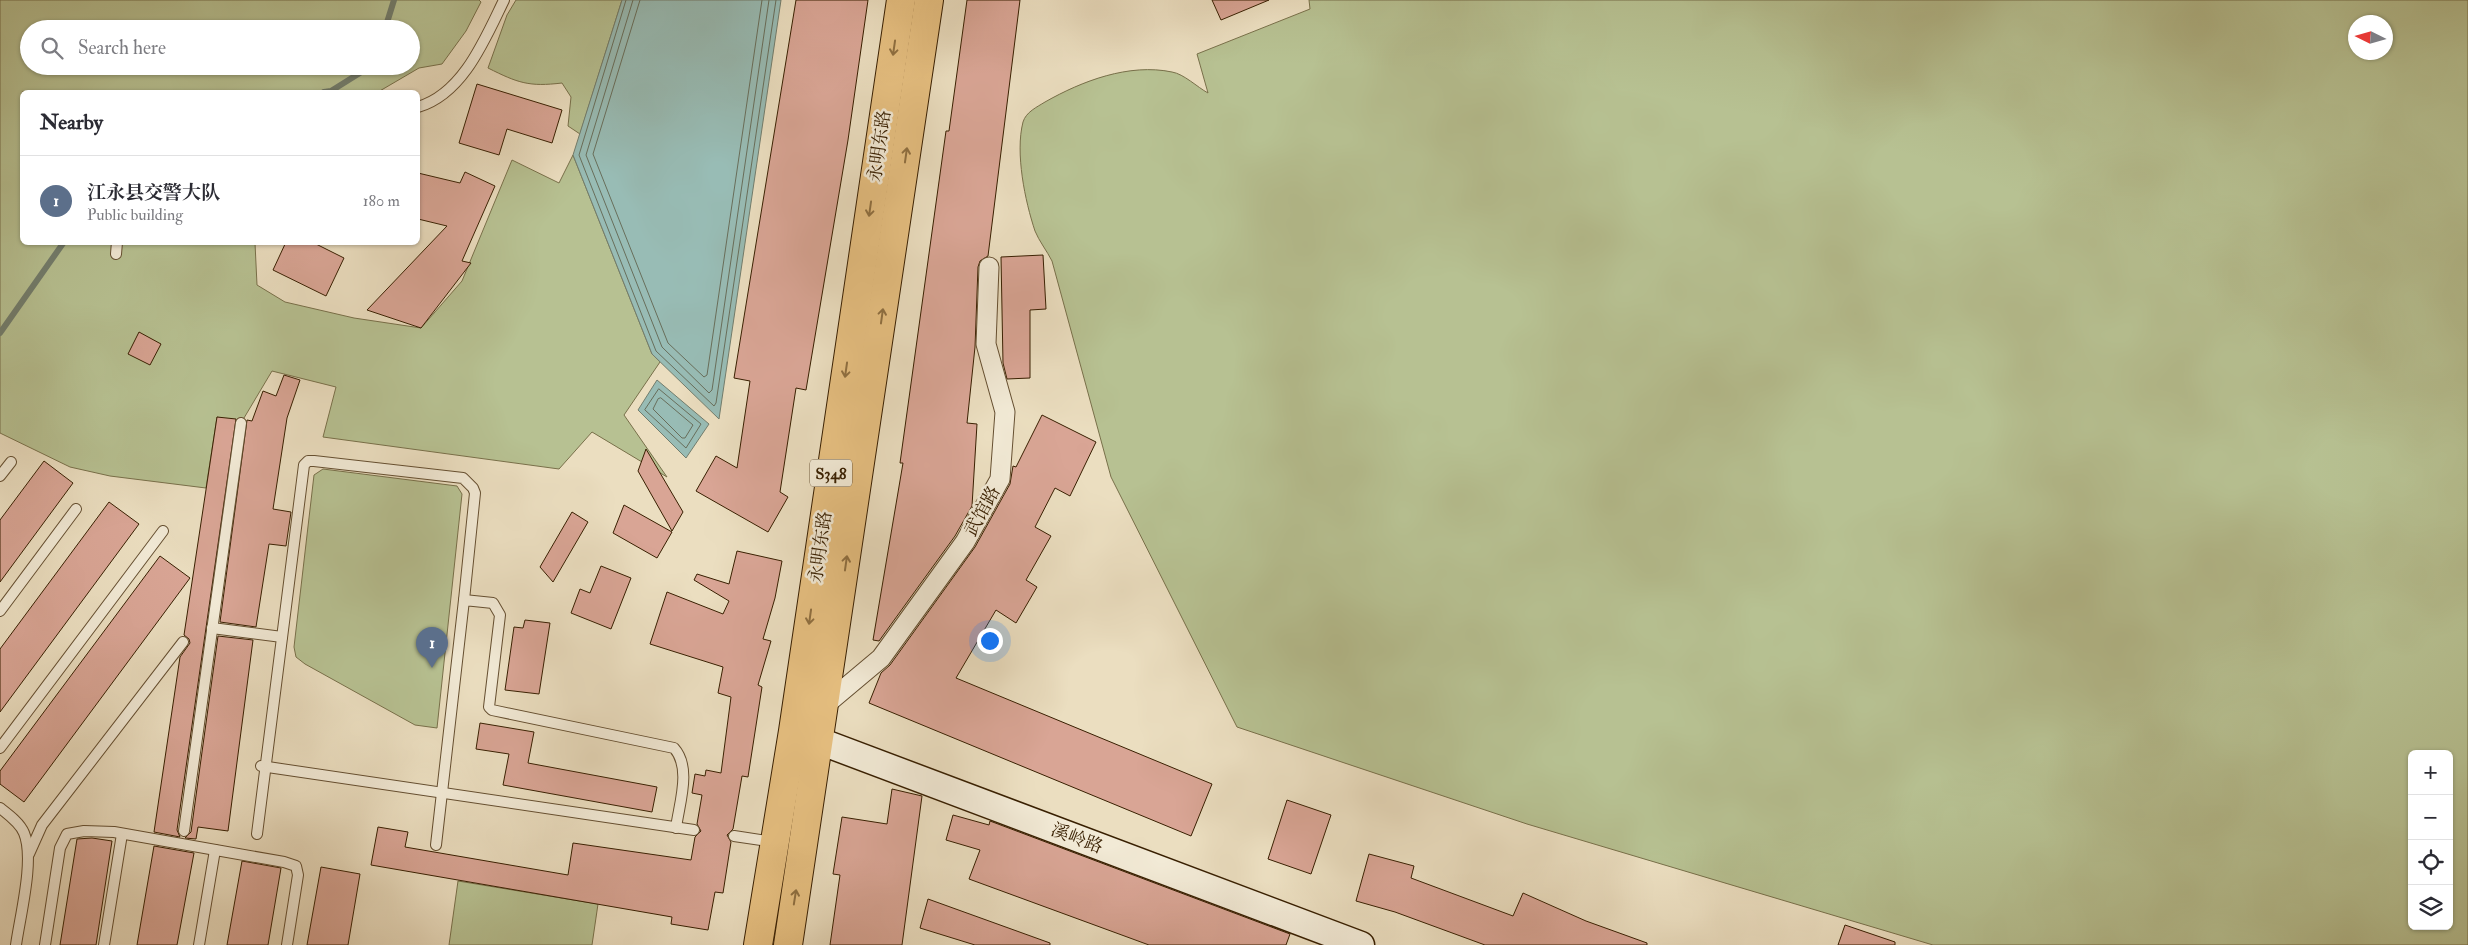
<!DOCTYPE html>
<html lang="en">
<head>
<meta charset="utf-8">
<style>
  :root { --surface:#fff; --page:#f7f7f7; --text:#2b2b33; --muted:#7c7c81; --line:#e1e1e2; --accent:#0f766e }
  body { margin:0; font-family:"IM FELL Double Pica","Noto Serif SC",serif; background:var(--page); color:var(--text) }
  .controls { position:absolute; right:15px; bottom:15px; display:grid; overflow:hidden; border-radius:8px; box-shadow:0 1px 4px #0004 }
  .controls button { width:45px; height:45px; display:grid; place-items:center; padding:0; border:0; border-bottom:1px solid var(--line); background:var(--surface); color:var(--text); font:25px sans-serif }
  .compass { position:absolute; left:2348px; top:15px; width:45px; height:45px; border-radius:50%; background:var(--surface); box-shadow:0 1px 4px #0004; rotate:275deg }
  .you { position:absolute; left:989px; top:640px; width:18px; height:18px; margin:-12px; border:4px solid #fff; border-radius:50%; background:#1a73e8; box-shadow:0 0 0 8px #1a73e833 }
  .badge { display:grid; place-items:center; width:32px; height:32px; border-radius:50%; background:var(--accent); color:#fff; font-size:16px; font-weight:700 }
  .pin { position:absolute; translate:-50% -41px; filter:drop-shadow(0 1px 2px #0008) }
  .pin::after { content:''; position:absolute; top:26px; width:18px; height:15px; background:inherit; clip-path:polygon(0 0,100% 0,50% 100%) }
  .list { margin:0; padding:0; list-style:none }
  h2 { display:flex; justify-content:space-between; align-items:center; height:65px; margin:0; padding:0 20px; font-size:21px }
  h2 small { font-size:16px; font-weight:400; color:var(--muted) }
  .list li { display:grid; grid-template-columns:32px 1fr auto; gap:15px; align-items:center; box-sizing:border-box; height:90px; padding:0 20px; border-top:1px solid var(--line) }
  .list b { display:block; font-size:19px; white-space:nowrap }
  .list p { margin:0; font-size:16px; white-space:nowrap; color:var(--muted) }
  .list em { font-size:16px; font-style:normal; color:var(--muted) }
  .icon { flex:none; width:28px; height:28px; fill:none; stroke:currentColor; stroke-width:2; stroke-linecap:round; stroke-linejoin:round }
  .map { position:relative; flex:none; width:2468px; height:945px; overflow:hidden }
  .search { position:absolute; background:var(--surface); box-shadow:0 1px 4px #0004; left:20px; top:20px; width:400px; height:55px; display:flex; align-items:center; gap:12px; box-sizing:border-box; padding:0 18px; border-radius:28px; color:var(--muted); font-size:19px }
  .panel { position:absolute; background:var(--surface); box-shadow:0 1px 4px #0004; left:20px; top:90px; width:400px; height:155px; border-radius:8px }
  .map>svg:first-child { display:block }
</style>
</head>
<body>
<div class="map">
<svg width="2468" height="945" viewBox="0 0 2468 945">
  <rect width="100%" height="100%" fill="#ebdec0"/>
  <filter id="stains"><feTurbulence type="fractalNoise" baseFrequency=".004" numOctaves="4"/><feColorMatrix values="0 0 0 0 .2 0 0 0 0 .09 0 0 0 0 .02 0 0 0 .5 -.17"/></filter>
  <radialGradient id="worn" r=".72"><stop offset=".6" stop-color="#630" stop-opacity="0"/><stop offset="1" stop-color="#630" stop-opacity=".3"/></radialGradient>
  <g fill="#b7c192" stroke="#78704a" fill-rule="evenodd">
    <path d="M0 0H479L481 2 466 31 442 64 419 68 378 92H22V242L255 243 257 285 285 302 354 318 421 328 462 281 512 160 559 183 573 155 652 354 660 362 624 415 667 477 592 432 559 469 323 437 336 387 272 371 241 423 217 417 206 488 110 476 70 467 0 433ZM29 29H411V66H29Z"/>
    <path d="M516 0H622L580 134 568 126 571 97 562 83C529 87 518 83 488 68L507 15Z"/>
    <path d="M1309 0H2468V945H1933L1527 824 1237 727 1111 477 1052 261C1047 251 1039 241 1035 231 1025 201 1015 153 1023 122 1026 112 1037 107 1045 102 1082 81 1129 63 1172 72 1184 74 1197 87 1208 93L1197 54 1310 9ZM2356 22H2386V52H2356ZM2412 754H2449V926H2412Z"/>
    <path d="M323 469 457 486 462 494 437 728 415 725 305 664 296 657 294 647 314 475Z"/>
    <path d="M458 881 598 904 592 945H449Z"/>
  </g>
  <g fill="#98bcb5" stroke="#727d6d">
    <path d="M622 0H781L719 419 652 354 573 155Z"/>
    <path d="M657 380 709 424 686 458 638 410Z"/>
  </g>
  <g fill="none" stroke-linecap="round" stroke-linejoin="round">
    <g stroke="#686e5b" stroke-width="1">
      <path d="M626 0 579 155 656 351 714 406 716 403 776 0"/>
      <path d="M633 0 586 155 662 347 709 393 712 390 769 0"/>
      <path d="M640 0 593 154 668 343 704 377 707 375 762 0"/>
      <path d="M659 389 701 424 686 448 645 410Z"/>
      <path d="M661 398 693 425 685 438H682L653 409 658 399Z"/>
    </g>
    <g stroke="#727d6d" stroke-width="6">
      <path d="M385 29 394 0"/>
      <path d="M324 92 331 91 363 71 365 66"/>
      <path d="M0 333 64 242"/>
    </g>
  </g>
  <g fill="#d9a595" stroke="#381f01">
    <path d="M796 0H868L848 140 806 390 796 388 780 492 788 497 768 532 696 491 716 456 737 468 750 381 734 378Z"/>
    <path d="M967 0H1020L988 256 980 261 978 267 975 347 967 423 977 424 972 506 955 536 879 641 873 640 903 463H900L946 131H949Z"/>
    <path d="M1212 0H1269L1221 20Z"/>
    <path d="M477 84 562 110 552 143 507 129 499 155 459 143Z"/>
    <path d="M465 172 495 186 462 261 471 263 421 328 367 310 447 226 418 219V173L460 183Z"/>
    <path d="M286 242H312L344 258 326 296 273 270Z"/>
    <path d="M1043 255 1046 309 1030 310V378L1007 379 1003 363 1001 257Z"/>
    <path d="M139 332 161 344 150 365 128 354Z"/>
    <path d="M284 375 300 380 287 418 273 509 291 512 286 546 269 544 256 627 220 622 247 420 252 421 263 391 276 396Z"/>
    <path d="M1042 415 1096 442 1070 496 1055 488 1035 527 1051 536 1026 580 1037 587 1016 623 996 610 956 678 1212 784 1191 836 869 703 881 673 890 665 975 547 1010 484 1013 466 1016 467Z"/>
    <path d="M217 417 236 419 177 830 180 837 154 832 180 657 190 643 189 639 184 635Z"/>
    <path d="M646 449 683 512 672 531 638 471Z"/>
    <path d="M44 461 73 483 0 582V520Z"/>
    <path d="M109 502 139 524 0 712V649Z"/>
    <path d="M624 505 672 532 657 558 613 533Z"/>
    <path d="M572 512 588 522 553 582 540 567Z"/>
    <path d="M737 551 782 561 775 598 763 639 771 641 758 685 762 687 748 777 742 776 733 829 727 835 731 842 723 893 715 892 708 930 671 924 672 917 371 865 378 827 408 832 405 847 568 875 573 843 691 860 695 837 701 831 697 824 702 795 692 793 695 774 705 776 706 770 721 773 731 697 718 693 723 667 650 644 667 592 723 614 729 601 694 580 697 574 729 584Z"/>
    <path d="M160 556 190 578 24 802 0 784V771Z"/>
    <path d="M601 566 631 578 611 629 571 613 580 589 590 593Z"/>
    <path d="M525 620 550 623 539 694 505 690 514 627 523 628Z"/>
    <path d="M218 636 253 640 228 831 198 827 196 839 185 838 191 832Z"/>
    <path d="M480 723 534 732 528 763 657 787 652 812 503 785 509 754 476 749Z"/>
    <path d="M892 789 922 796 902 945H830L840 875 833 874 842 817 887 824Z"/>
    <path d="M1287 800 1331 815 1311 874 1268 859Z"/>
    <path d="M953 815 989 825 990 821 1290 934 1286 945H1149L969 879 980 850 946 840Z"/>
    <path d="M92 838 112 841 96 945H60L77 839Z"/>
    <path d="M154 846 194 853 177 945H137Z"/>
    <path d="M1369 854 1414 866 1411 878 1513 916 1523 893 1586 921 1647 943V945H1485L1395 912 1356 901Z"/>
    <path d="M242 861 281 868 268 945H227Z"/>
    <path d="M321 867 360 874 348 945H307Z"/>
    <path d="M928 899 1050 943V945H975L920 928Z"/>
    <path d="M1845 925 1895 942V945H1838Z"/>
  </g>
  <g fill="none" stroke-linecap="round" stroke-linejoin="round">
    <defs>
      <g id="lane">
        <path d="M418 107C463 94 485 39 504 0"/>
        <path d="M116 254 117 242"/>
        <path d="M0 476 11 462"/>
        <path d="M0 611 76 509"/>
        <path d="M212 628 282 637"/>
        <path d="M0 748 163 531"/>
        <path d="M261 766 694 830"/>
        <path d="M0 808C9 815 20 823 24 833 35 859 20 916 16 945"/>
        <path d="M184 831 241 423"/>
        <path d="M257 834 304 465 308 461H314L463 478 473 488 475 493 464 600"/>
        <path d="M734 836 774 842"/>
        <path d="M436 845 464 600 493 603 500 615 489 707 492 710 674 748C692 768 679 804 676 828"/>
        <path d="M29 854 42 825 183 642"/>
        <path d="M45 945 60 848 67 834 84 831 114 832 284 862 296 866 298 875 287 945"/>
        <path d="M104 945 122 834"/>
        <path d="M199 945 215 850"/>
      </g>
      <path id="street" d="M825 705 881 658 965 542 1000 479 1005 412 986 344 989 267"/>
      <path id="secondary" d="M798 733 1361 945"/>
      <g id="primary">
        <path d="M758 945 793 731 901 0"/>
        <path d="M788 945 929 0"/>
      </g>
    </defs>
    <use href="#lane" stroke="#654f31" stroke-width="12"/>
    <use href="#street" stroke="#654f31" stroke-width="21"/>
    <use href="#secondary" stroke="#381f01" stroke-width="29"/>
    <use href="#primary" stroke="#381f01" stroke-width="30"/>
    <use href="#lane" stroke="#f2ead6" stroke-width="10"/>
    <use href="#street" stroke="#f2ead6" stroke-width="19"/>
    <use href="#secondary" stroke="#f2ead6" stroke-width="26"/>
    <use href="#primary" stroke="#e6bf80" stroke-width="28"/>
  </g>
  <defs><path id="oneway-shaft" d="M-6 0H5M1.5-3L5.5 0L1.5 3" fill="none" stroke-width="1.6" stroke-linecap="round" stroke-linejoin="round" transform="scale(1.25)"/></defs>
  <g stroke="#8f6f40">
    <use href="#oneway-shaft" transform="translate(894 48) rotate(98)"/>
    <use href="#oneway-shaft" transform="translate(906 155) rotate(-82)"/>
    <use href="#oneway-shaft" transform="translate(870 209) rotate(98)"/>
    <use href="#oneway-shaft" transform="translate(882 316) rotate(-82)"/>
    <use href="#oneway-shaft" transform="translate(846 370) rotate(98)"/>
    <use href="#oneway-shaft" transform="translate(846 563) rotate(-82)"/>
    <use href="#oneway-shaft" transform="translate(810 617) rotate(98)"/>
    <use href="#oneway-shaft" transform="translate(795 897) rotate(-81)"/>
  </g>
  <g text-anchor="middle" stroke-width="5" stroke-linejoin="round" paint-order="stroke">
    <rect fill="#f2ead6" stroke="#705c41" stroke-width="1" x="810" y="459.5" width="42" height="27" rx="4"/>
    <g font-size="16" font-weight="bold" fill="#381f01">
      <text x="831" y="479">S348</text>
    </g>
    <g font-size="18" fill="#381f01" stroke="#f2ead6">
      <text transform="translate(879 146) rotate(-82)" y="6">永明东路</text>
      <text transform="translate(982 511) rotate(-61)" y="6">武馆路</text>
      <text transform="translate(820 547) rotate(-82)" y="6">永明东路</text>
      <text transform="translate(1077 838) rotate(21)" y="6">溪岭路</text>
    </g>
  </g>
  <rect width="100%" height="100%" filter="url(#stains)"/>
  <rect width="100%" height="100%" fill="url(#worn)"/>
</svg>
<div class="controls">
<button>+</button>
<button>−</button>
<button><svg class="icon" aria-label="locate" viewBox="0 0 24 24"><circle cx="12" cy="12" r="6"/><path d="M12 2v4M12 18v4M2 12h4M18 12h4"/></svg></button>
<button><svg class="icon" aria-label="layers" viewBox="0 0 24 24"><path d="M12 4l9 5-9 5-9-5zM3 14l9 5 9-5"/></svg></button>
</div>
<svg class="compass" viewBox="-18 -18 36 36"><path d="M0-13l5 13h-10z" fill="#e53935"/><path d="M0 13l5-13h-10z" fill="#7c7c81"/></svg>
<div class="you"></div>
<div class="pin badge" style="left:432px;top:668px;background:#5c6f8a">1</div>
<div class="search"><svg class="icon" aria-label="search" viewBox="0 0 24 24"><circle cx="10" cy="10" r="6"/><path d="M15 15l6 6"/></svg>Search here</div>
<section class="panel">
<h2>Nearby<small></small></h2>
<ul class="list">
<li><span class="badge" style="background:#5c6f8a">1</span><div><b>江永县交警大队</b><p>Public building</p></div><em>180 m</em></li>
</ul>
</section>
</div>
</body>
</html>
